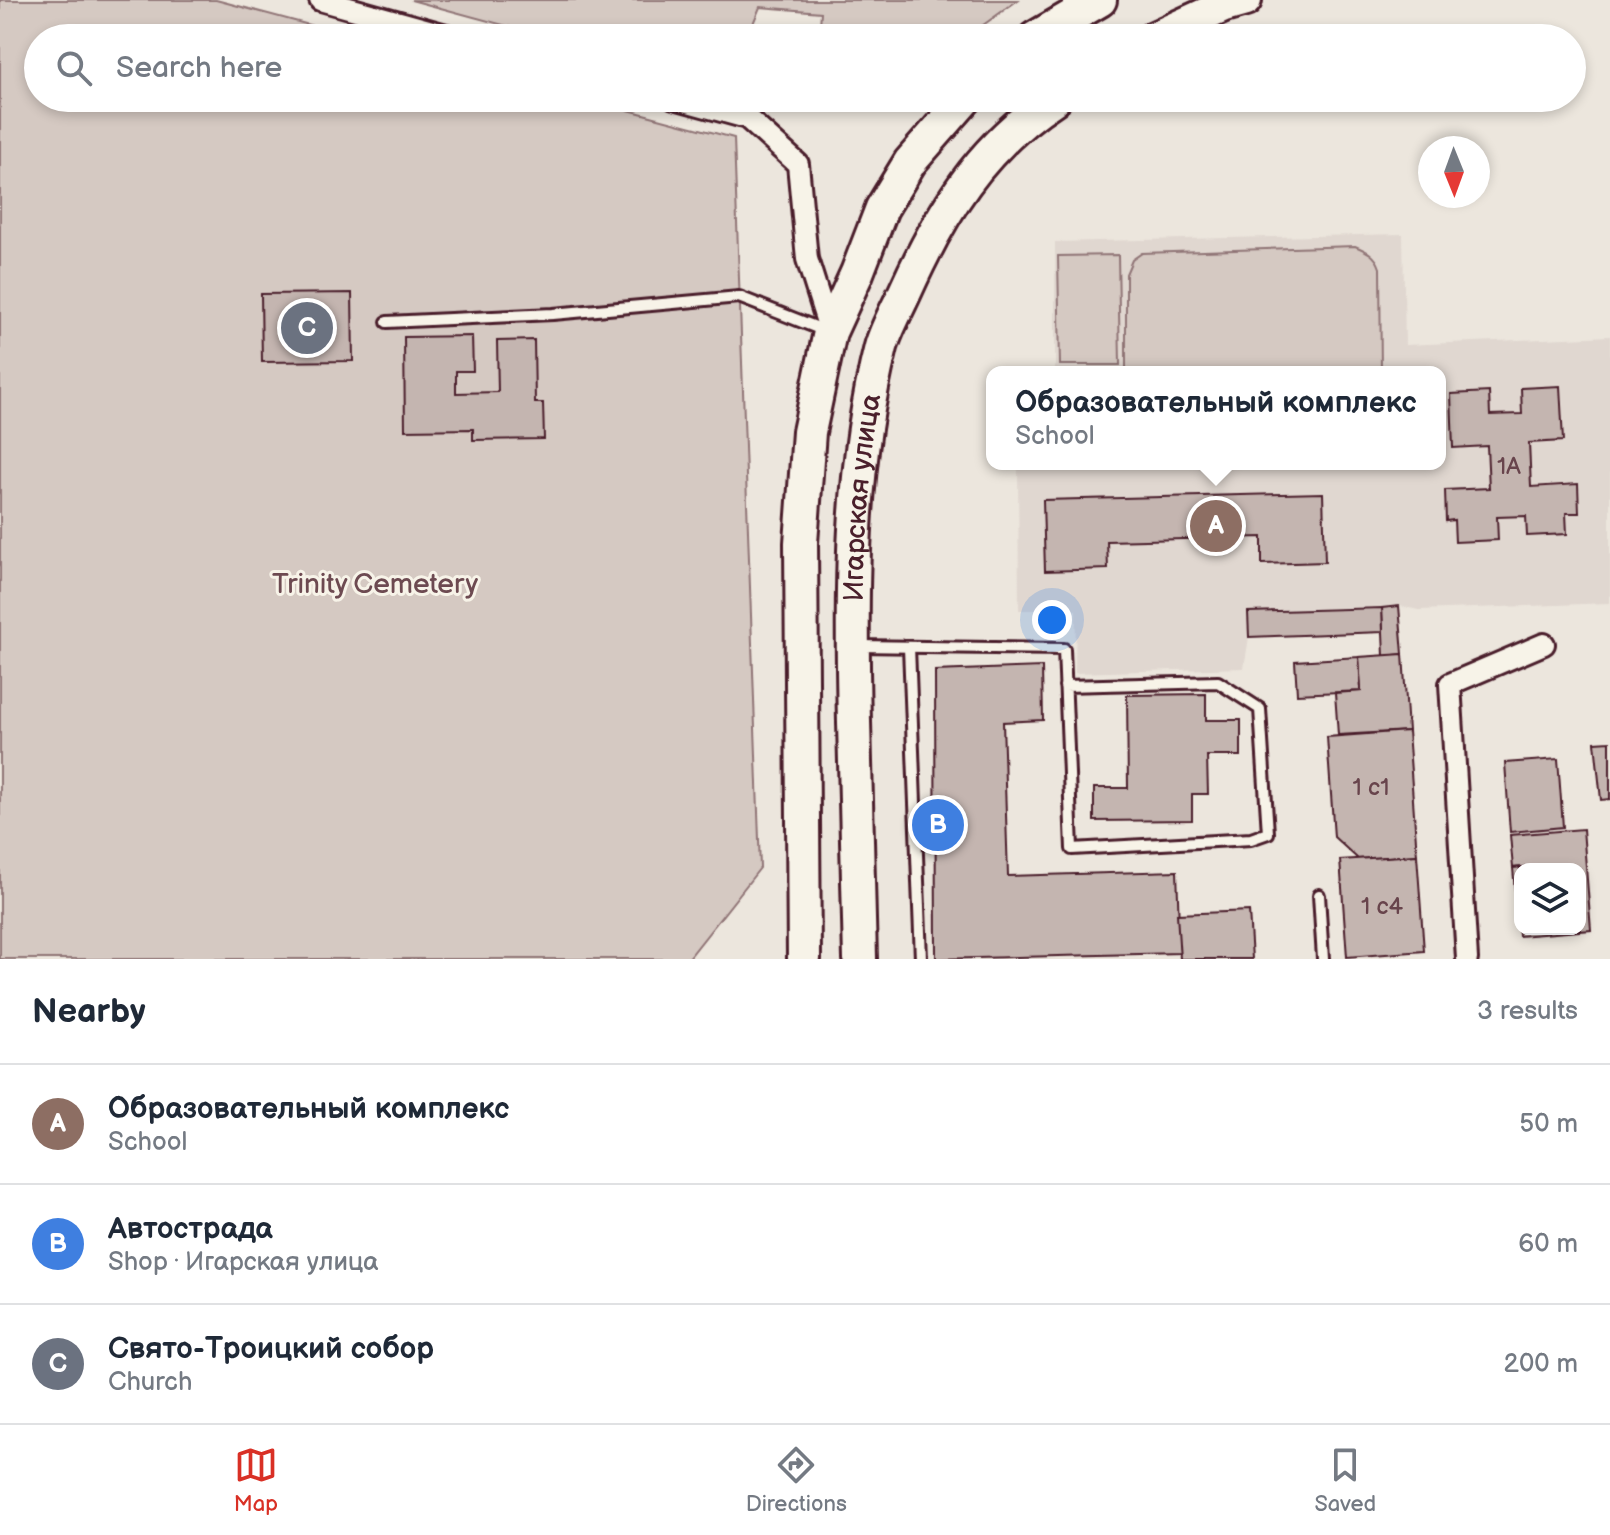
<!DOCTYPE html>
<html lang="en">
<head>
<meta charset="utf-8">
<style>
  :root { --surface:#fff; --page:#f2f2f3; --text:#1f2937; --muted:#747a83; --line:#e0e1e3; --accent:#d93025 }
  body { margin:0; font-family:"Balsamiq Sans",sans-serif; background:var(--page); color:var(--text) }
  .controls { position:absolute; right:24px; bottom:24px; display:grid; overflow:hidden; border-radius:16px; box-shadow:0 4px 12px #0003 }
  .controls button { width:72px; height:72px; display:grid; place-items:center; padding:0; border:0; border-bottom:2px solid var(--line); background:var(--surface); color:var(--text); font:40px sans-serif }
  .compass { position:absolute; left:1418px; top:136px; width:72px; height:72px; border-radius:50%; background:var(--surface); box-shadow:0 4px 12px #0003; rotate:179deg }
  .you { position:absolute; left:1052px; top:620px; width:28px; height:28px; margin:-20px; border:6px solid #fff; border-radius:50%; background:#1a73e8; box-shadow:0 0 0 12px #1a73e833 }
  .badge { display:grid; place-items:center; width:52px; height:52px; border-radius:50%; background:var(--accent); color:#fff; font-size:26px; font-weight:700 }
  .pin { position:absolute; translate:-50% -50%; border:4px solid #fff; box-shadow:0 2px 8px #0006 }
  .popup { position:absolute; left:986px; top:366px; width:460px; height:104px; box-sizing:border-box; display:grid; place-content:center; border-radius:16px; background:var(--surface); filter:drop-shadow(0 2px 6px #0005); font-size:26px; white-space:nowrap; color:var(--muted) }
  .popup b { font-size:30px; color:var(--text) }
  .popup::after { content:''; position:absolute; left:50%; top:100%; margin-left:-16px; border:16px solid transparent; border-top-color:var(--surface) }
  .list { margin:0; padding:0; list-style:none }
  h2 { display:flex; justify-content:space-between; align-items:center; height:104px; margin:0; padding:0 32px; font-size:34px }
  h2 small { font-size:26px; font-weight:400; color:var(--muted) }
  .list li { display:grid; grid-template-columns:52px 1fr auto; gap:24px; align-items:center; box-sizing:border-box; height:120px; padding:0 32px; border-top:2px solid var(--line) }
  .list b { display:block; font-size:30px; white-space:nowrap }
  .list p { margin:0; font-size:26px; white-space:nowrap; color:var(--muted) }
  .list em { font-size:26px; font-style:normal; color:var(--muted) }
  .icon { flex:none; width:44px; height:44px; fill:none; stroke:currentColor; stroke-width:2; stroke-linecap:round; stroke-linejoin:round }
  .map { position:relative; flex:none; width:1610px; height:959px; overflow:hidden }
  .search { position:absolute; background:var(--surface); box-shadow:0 4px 12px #0003; left:24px; right:24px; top:24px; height:88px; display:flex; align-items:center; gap:20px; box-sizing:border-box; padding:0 28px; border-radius:44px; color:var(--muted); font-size:30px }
  .sheet { height:464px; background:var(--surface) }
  nav { display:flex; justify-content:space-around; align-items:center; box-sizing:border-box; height:112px; border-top:2px solid var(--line); background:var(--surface); font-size:22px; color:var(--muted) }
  nav a { display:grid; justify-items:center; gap:4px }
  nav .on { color:var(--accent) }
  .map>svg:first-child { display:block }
</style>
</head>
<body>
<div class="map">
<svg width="1610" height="959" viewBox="0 0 1610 959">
  <rect width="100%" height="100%" fill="#ece6dd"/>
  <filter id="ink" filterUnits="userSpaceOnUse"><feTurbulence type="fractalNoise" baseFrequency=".0125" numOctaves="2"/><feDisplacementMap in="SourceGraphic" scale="16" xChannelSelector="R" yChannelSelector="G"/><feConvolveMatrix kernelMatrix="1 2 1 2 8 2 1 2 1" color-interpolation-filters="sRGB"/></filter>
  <g filter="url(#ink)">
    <path fill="#e0d7d0" d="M1403 234 1405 345 1610 336V603L1419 610 1399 606 1248 612 1249 637 1244 668 1075 673 1076 610H1019L1018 464H1440V372H1055V242Z"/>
    <g fill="#d5c9c2" stroke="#907476" stroke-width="2">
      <path d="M0 0H216L358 38H38V98H583L734 138 760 868 688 959H0Z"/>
      <path d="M411 0H1018L965 38H819L821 12 760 7 747 38H551Z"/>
      <path d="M1355 246C1367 251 1376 255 1380 268L1381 372H1126V274L1132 260 1142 253Z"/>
      <path d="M1118 255 1120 365H1060L1058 256Z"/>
    </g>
    <g fill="#c4b5b0" stroke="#4a1f2b" stroke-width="2">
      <path d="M352 293 353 361 262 362 261 294Z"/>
      <path d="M472 336 473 371H456V393L498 392 497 341 534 340 535 403H543L544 439 473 440V429L405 430 404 337Z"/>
      <path d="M1560 386 1563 441 1529 443 1531 487 1578 484 1579 513H1566L1567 534 1527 536 1526 516 1497 517 1498 540 1455 542 1454 520 1446 521 1445 490 1489 488 1487 446 1453 448 1451 394 1489 392 1490 415 1522 414 1521 388Z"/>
      <path d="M1323 493 1325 562 1262 564V537L1107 541 1108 569 1045 571 1043 500Z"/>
      <path d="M1399 606 1403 654 1384 656 1382 608Z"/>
      <path d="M1382 608 1383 632 1249 637 1248 612Z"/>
      <path d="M1403 654 1408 731 1338 735 1335 693 1361 691 1359 657Z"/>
      <path d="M1359 657 1361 691 1297 694 1295 661Z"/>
      <path d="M1042 667 1043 720 1003 722 1008 876 1177 871 1180 953 936 959 935 671Z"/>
      <path d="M1206 694V720H1241V756H1207L1208 794H1192V820L1094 821V788H1128L1127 695Z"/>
      <path d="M1408 731 1417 855 1358 859 1334 837 1327 737Z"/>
      <path d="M1610 741V799L1601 800 1595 742Z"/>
      <path d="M1558 759 1563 827 1510 832 1505 763Z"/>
      <path d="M1583 829 1591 930 1519 936 1516 903 1520 902V929H1580V869H1556L1555 864 1513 868 1510 835Z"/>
      <path d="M1417 855 1424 951 1347 957 1340 860Z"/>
      <path d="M1555 864 1556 869H1520V902L1516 903 1513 868Z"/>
      <path d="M1249 911 1252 959H1180L1177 914Z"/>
    </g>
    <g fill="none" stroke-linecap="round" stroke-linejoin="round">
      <defs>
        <g id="lane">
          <path d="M387 322 553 314 739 297 828 332"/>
          <path d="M858 646 1064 649 1072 849 1251 839 1268 833 1260 709 1218 682 1065 686"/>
          <path d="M909 647 921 959"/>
          <path d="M1319 895 1323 959"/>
        </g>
        <g id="street">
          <path d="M320 0 457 38"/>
          <path d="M674 98 747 118 798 164 807 259 830 332"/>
          <path d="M1467 959 1450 684 1544 644"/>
        </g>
        <g id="primary">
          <path d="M1035 38 1100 0"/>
          <path d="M1154 38 1224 6 1245 0"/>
          <path d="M804 959 801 543 809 432 830 332 857 273 882 208 910 162 966 98"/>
          <path id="s1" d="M860 959C858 880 856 801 854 722 851 597 850 470 881 347 886 329 897 310 905 292 941 212 980 147 1055 98"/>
        </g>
      </defs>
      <use href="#lane" stroke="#4a1f2b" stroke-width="16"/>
      <use href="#street" stroke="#4a1f2b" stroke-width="26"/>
      <use href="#primary" stroke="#4a1f2b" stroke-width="38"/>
      <use href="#lane" stroke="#f7f3e8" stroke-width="10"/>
      <use href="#street" stroke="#f7f3e8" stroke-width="20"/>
      <use href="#primary" stroke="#f7f3e8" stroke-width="32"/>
    </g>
  </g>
  <g text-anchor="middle" stroke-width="6" stroke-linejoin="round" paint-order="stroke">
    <g font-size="24" fill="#68444c">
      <text x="1509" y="474">1А</text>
      <text x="1371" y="795">1 с1</text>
      <text x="1382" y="914">1 с4</text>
    </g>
    <g font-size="28" fill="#4a1f2b" stroke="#f7f3e8">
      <text dy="10" stroke="none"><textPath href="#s1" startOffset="462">Игарская улица</textPath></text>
    </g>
    <g font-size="28" fill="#6d4a51" stroke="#f7f3e8">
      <text x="375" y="593">Trinity Cemetery</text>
    </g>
  </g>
</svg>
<div class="controls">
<button><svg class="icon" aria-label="layers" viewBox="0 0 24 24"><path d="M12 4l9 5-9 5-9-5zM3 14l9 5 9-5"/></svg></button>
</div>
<svg class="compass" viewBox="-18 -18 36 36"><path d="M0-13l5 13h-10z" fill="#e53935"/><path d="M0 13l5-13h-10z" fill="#747a83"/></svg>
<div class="you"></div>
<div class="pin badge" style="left:1216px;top:526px;background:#8d6e63">A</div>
<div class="popup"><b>Образовательный комплекс</b>School</div>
<div class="pin badge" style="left:938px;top:825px;background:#3f7fe0">B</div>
<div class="pin badge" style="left:307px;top:328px;background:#6b7280">C</div>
<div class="search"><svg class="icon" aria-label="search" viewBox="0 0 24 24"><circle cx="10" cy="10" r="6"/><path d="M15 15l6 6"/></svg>Search here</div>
</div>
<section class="sheet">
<h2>Nearby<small>3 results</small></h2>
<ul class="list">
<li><span class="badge" style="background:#8d6e63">A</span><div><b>Образовательный комплекс</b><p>School</p></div><em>50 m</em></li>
<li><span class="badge" style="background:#3f7fe0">B</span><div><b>Автострада</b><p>Shop · Игарская улица</p></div><em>60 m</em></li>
<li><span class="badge" style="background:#6b7280">C</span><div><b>Свято-Троицкий собор</b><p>Church</p></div><em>200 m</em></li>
</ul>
</section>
<nav>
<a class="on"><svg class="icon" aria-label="map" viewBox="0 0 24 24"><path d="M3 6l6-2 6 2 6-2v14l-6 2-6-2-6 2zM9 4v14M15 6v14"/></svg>Map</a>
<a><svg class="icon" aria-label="directions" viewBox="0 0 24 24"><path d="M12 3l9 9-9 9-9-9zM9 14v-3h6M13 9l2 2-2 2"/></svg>Directions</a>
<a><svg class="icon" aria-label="saved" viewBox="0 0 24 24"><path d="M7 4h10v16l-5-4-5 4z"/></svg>Saved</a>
</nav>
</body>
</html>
